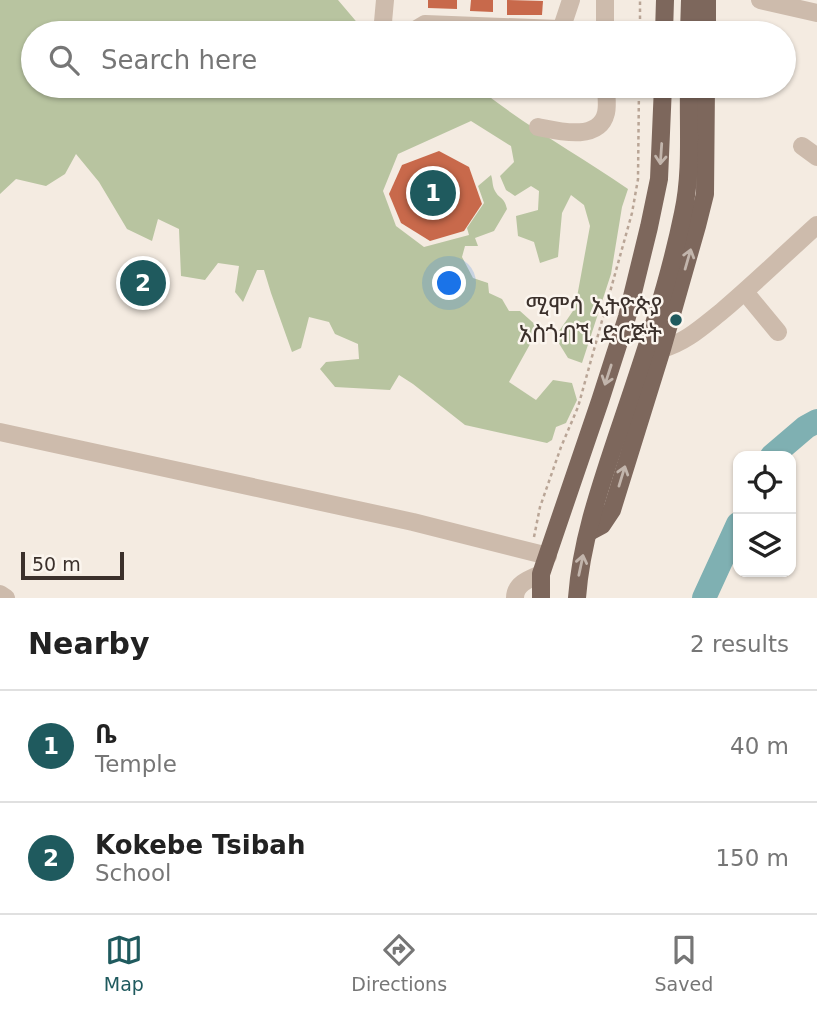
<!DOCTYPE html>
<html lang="en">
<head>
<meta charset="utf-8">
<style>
  :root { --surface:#fff; --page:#f2f2f2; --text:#222; --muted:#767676; --line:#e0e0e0; --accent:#1f5a5e }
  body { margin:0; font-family:"DejaVu Sans","Noto Sans Ethiopic",sans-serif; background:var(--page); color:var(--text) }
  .controls { position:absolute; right:21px; bottom:21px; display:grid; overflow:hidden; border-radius:14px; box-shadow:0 2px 5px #0004 }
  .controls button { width:63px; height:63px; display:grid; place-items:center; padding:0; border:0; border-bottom:2px solid var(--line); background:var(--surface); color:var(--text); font:35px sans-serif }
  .scale { position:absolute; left:21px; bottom:18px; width:103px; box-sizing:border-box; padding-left:7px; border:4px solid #3b302b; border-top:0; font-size:19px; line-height:24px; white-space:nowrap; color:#3b302b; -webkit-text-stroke:5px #fbf5ee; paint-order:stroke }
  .you { position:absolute; left:450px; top:284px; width:24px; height:24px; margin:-18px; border:5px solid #fff; border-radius:50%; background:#1a73e8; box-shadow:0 0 0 10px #1a73e833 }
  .badge { display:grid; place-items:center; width:46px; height:46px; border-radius:50%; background:var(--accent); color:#fff; font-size:23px; font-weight:700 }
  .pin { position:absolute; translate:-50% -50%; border:4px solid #fff; box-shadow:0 2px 7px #0006 }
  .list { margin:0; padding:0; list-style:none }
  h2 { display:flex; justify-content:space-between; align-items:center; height:91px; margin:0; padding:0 28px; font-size:30px }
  h2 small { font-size:23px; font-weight:400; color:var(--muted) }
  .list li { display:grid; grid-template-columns:46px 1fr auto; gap:21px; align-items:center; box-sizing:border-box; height:112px; padding:0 28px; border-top:2px solid var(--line) }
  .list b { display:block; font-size:26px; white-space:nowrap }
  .list p { margin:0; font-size:23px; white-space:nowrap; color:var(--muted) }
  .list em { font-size:23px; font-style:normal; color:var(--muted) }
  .icon { flex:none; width:38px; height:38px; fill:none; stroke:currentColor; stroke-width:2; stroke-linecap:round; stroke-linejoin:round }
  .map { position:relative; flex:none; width:817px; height:598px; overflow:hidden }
  .search { position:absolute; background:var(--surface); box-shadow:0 2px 5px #0004; left:21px; right:21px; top:21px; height:77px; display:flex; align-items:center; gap:18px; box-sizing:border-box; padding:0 24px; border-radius:38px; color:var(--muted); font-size:26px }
  .sheet { height:315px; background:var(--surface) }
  nav { display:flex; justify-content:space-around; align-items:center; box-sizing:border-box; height:98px; border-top:2px solid var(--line); background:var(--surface); font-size:19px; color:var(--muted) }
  nav a { display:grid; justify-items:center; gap:4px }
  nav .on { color:var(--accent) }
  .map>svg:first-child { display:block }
</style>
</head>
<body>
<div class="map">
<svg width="817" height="598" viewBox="0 0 817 598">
  <rect width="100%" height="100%" fill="#f4ebe1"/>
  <path fill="#b8c4a0" d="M0 0H338L366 33H33V86H476C523 125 578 154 628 189L622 207 611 274 582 363 568 358 555 337 575 308 590 226 584 205 571 195 562 213 558 257 540 263 534 242 518 236 516 216 538 210 539 191 531 186 515 196 506 190 500 176 514 162 511 146 471 121 398 154 383 191 396 226 424 247 469 235 467 228 484 203 478 186 491 175C493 180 492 186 495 191 500 200 504 196 507 209L494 231 475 238 478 246H465L462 257 473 278 488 283 489 293 502 299 509 311H520L539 328 509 382 536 400 553 380 572 383 577 400 566 423 556 427 552 440 547 443 465 425 413 384 399 375 390 390 335 387 320 369 326 362 359 359 358 344 335 334 329 322 309 317 301 348 292 352 271 293 264 270H257L243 302 235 292 239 266 218 263 205 280 181 276 179 229 158 219 152 241 127 229 99 182 76 154 65 174 46 186 16 179 0 194Z"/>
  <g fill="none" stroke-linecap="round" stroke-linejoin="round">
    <g stroke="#7fb0b2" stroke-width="24">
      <path d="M772 456 806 427 817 421"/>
      <path d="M704 598 738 524"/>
    </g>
  </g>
  <g fill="#c8694b">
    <path d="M428 0H457V9L428 8Z"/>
    <path d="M471 0H493V12L470 11Z"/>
    <path d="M507 0 543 1 542 15H507Z"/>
    <path d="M521 86H564V89L521 88Z"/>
    <path d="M439 151 469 167 482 204 464 231 430 241 401 223 389 194 402 165Z"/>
  </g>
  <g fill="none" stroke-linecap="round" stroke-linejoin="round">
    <g stroke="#b9a596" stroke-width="2.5" stroke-dasharray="3.5 3.5" stroke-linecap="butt">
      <path d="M640 33V0"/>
      <path d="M534 537 540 507 561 447 578 407 632 213 638 179 639 86"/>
    </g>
    <g stroke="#cdbbac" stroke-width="18">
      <path d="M385 0 383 22 388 33H392"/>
      <path d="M605 0V33"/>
      <path d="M760 0 817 13"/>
      <path d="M405 33 415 30 425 24 559 29 563 24 571 0"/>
      <path d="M538 127C558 131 599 142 606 113 608 105 606 94 606 86"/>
      <path d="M802 146 817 157"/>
      <path d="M745 292 778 332"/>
      <path d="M662 349C686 342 702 327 721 312 754 284 785 254 817 225"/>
      <path d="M0 432 413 522 548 556"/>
      <path d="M0 594 6 598"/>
      <path d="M515 598C515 584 529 579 541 574"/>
    </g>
    <g stroke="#7d675c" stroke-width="18">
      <path d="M664 33 665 0"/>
      <path d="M689 33 690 0"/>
      <path d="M707 33V0"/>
      <path d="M589 532 602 525 612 510 662 349 697 226 705 194 706 86"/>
      <path d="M541 598V574L600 401 627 317 649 227 659 179 663 86"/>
      <path d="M577 598C581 542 600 487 618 433 642 362 668 287 683 213 692 173 688 127 689 86"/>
    </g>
  </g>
  <defs><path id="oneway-shaft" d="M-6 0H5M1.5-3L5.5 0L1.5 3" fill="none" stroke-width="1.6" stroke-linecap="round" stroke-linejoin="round" transform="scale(1.75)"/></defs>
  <g stroke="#c2b5ac">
    <use href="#oneway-shaft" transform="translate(661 154) rotate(94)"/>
    <use href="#oneway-shaft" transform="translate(688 259) rotate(-74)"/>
    <use href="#oneway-shaft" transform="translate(608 375) rotate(108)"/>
    <use href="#oneway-shaft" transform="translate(622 476) rotate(-73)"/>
    <use href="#oneway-shaft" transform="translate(581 565) rotate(-78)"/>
  </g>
  <circle fill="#1f5a5e" stroke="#fbf5ee" stroke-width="2.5" cx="676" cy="320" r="7"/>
  <g text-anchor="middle" stroke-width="5" stroke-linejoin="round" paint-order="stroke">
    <g font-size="24" fill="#3b302b" stroke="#fbf5ee" text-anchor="end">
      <text x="662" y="314">ሚሞሳ ኢትዮጵያ<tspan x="662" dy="28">አስጎብኚ ድርጅት</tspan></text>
    </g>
  </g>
</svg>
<div class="controls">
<button><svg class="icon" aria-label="locate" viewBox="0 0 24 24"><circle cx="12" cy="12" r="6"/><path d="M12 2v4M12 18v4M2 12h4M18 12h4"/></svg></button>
<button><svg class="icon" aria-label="layers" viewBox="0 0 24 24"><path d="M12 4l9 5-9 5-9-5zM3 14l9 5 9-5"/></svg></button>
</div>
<div class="scale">50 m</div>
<div class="you"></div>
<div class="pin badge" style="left:433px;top:193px">1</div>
<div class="pin badge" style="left:143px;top:283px">2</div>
<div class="search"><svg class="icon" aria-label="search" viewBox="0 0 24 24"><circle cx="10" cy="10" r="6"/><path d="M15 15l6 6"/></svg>Search here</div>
</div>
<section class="sheet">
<h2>Nearby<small>2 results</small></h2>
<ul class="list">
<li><span class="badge">1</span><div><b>ቤ</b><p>Temple</p></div><em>40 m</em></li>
<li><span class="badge">2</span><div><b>Kokebe Tsibah</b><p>School</p></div><em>150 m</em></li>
</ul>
</section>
<nav>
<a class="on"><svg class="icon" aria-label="map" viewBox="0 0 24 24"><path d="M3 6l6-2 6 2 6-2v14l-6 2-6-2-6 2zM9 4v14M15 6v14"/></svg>Map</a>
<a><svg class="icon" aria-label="directions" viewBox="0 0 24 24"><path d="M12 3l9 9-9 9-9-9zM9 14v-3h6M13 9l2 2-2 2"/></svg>Directions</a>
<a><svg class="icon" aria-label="saved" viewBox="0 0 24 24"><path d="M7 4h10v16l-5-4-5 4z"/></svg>Saved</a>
</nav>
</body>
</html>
